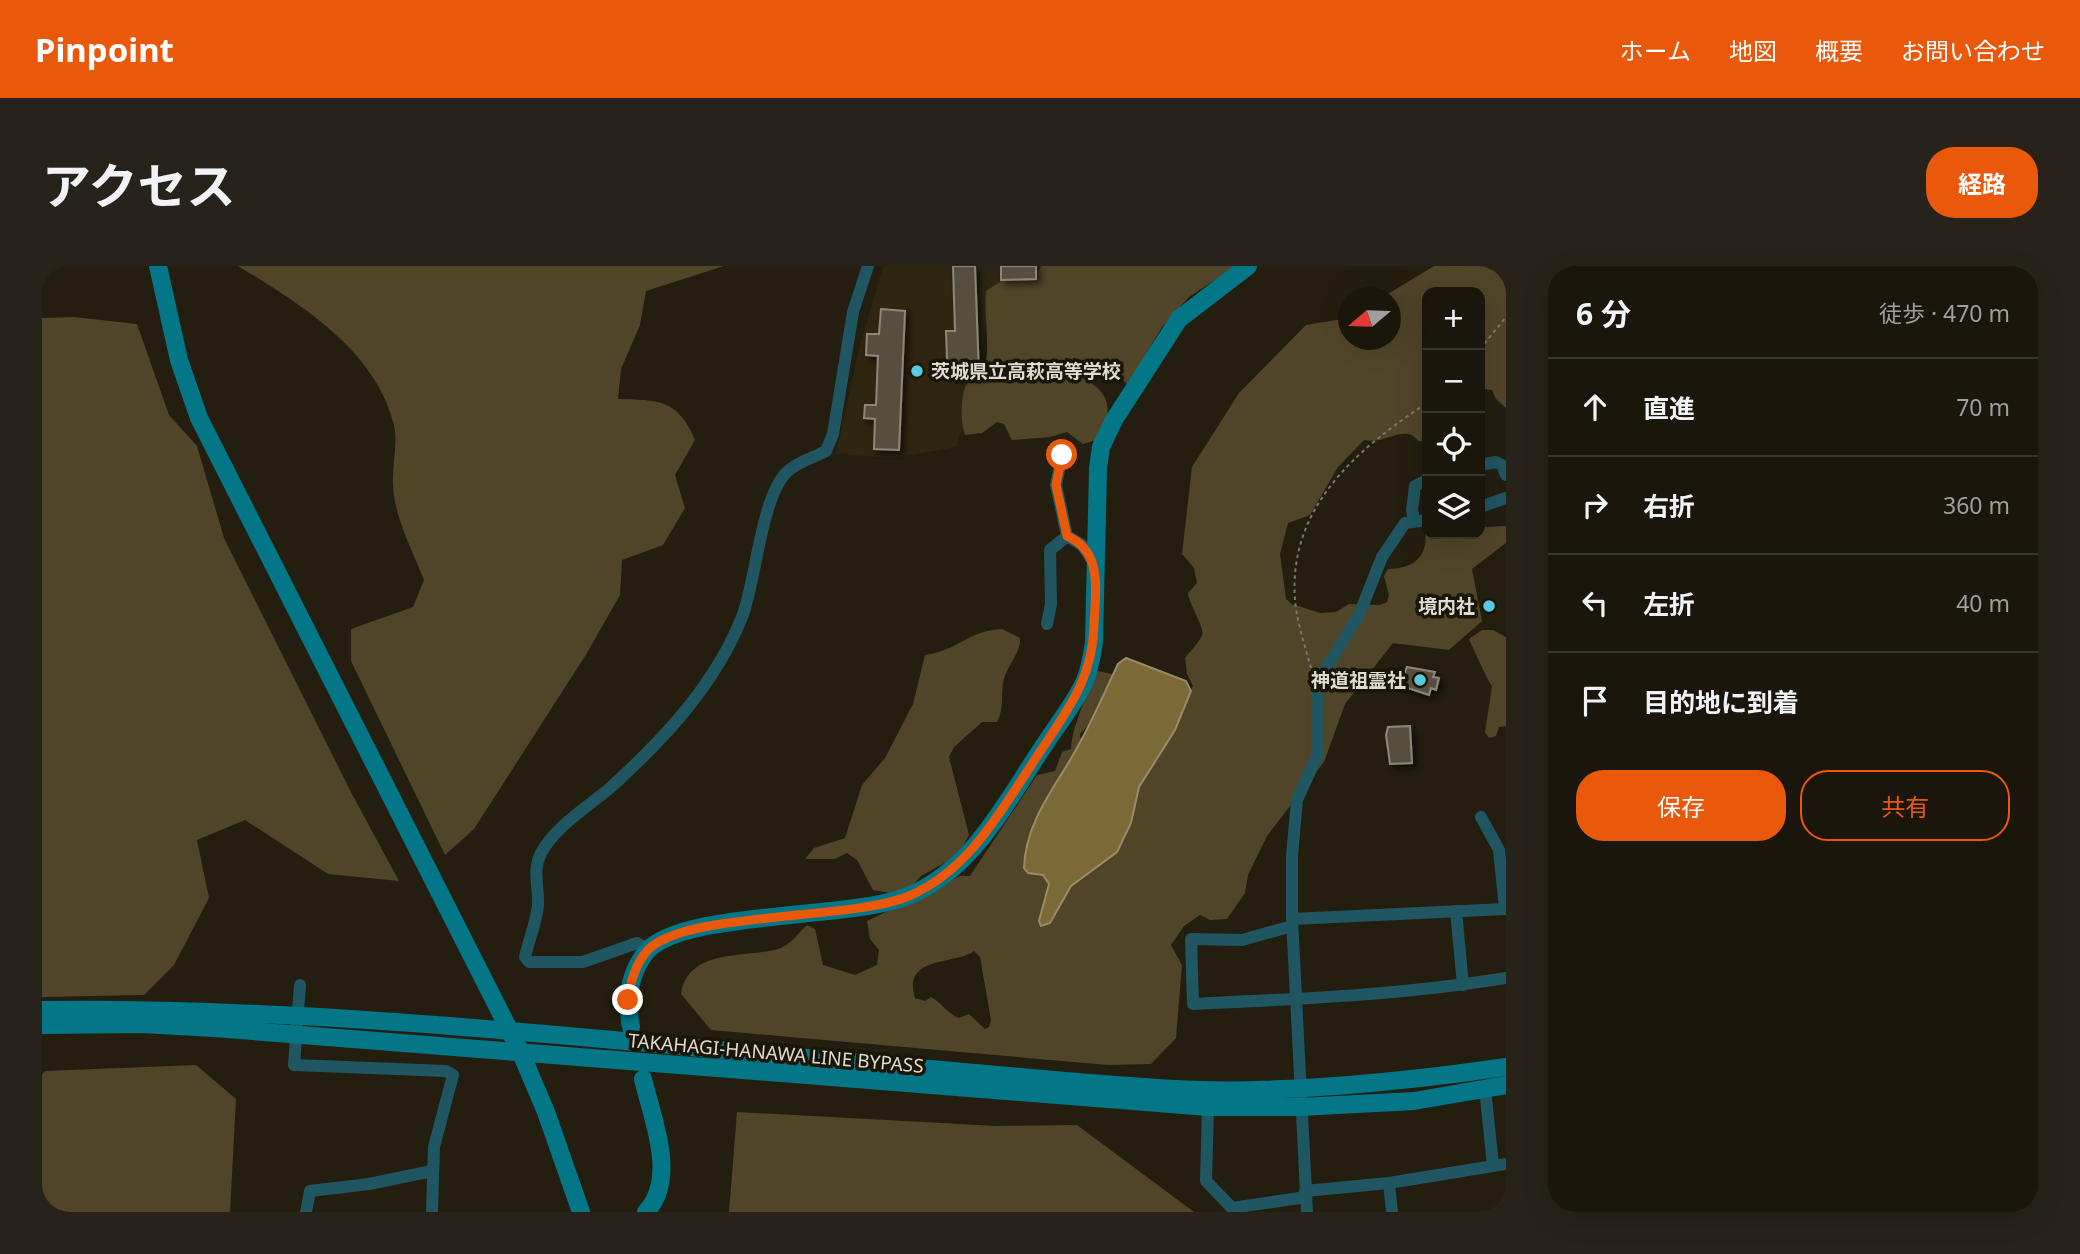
<!DOCTYPE html>
<html lang="ja">
<head>
<meta charset="utf-8">
<style>
  :root { --surface:#1a160c; --page:#27231a; --text:#f1f3f6; --muted:#9f9f9d; --line:#38352d; --accent:#ea580c }
  body { margin:0; font-family:"Noto Sans","Noto Sans JP",sans-serif; background:var(--page); color:var(--text) }
  .controls { position:absolute; right:21px; top:21px; display:grid; overflow:hidden; border-radius:14px; box-shadow:0 7px 28px #0002 }
  .controls button { width:63px; height:63px; display:grid; place-items:center; padding:0; border:0; border-bottom:2px solid var(--line); background:var(--surface); color:var(--text); font:35px sans-serif }
  .compass { position:absolute; left:1296px; top:21px; width:63px; height:63px; border-radius:50%; background:var(--surface); box-shadow:0 7px 28px #0002; rotate:251deg }
  .stop { position:absolute; width:21px; height:21px; margin:-16px; border:5px solid #ea580c; border-radius:50%; background:#fff }
  .stop.end { background:#ea580c; border-color:#fff; box-shadow:0 2px 7px #0008 }
  .list { margin:0; padding:0; list-style:none }
  h2 { display:flex; justify-content:space-between; align-items:center; height:91px; margin:0; padding:0 28px; font-size:30px }
  h2 small { font-size:23px; font-weight:400; color:var(--muted) }
  .list li { display:grid; grid-template-columns:46px 1fr auto; gap:21px; align-items:center; box-sizing:border-box; height:98px; padding:0 28px; border-top:2px solid var(--line) }
  .list b { display:block; font-size:26px; white-space:nowrap }
  .list em { font-size:23px; font-style:normal; color:var(--muted) }
  .actions { display:flex; gap:14px; padding:21px 28px }
  .actions a { flex:1; padding:16px 0; border:2px solid var(--accent); border-radius:28px; text-align:center; font-size:24px; color:var(--accent) }
  .actions .main { background:var(--accent); color:#fff }
  .icon { flex:none; width:38px; height:38px; fill:none; stroke:currentColor; stroke-width:2; stroke-linecap:round; stroke-linejoin:round }
  .map { position:relative; flex:none; width:1464px; height:946px; overflow:hidden; border-radius:28px }
  header { display:flex; align-items:center; gap:42px; box-sizing:border-box; height:98px; padding:0 35px; background:var(--accent); color:#fff }
  header strong { font-size:33px }
  nav { display:flex; gap:38px; margin-inline-start:auto; font-size:24px }
  .intro { display:flex; align-items:center; justify-content:space-between; box-sizing:border-box; height:168px; padding:0 42px }
  h1 { margin:0; font-size:49px }
  .button { padding:18px 32px; border-radius:28px; background:var(--accent); color:#fff; font-size:24px; font-weight:700 }
  main { display:flex; gap:42px; padding:0 42px }
  aside { flex:1; background:var(--surface); border-radius:28px; box-shadow:0 7px 28px #0002 }
  .map>svg:first-child { display:block }
</style>
</head>
<body>
<header>
<strong>Pinpoint</strong>
<nav><a>ホーム</a><a>地図</a><a>概要</a><a>お問い合わせ</a></nav>
</header>
<div class="intro"><h1>アクセス</h1><a class="button">経路</a></div>
<main>
<div class="map">
<svg width="1464" height="946" viewBox="0 0 1464 946">
  <defs>
    <filter id="shadow"><feDropShadow dx="4" dy="4" stdDeviation="3.5" flood-color="#0009"/></filter>
  </defs>
  <rect width="100%" height="100%" fill="#231e10"/>
  <path fill="#2e2611" d="M841 0H999L990 20 945 56 933 126 914 181 852 192 794 188 817 83Z"/>
  <g fill="#504529" fill-rule="evenodd">
    <path d="M196 0H682L604 25 598 59 579 103 576 133C616 134 636 133 653 174L633 209 643 242 621 279 580 294 578 329 545 387 432 563 403 589 309 395V363L371 341 382 314C370 283 352 251 351 218 350 199 356 177 352 159 334 84 257 37 196 0Z"/>
    <path d="M999 0H1194L1147 31 1120 61 1086 119 1070 103 1052 112 1050 118C1072 132 1067 152 1058 173L1041 178 1025 166 1008 171 970 174 962 158 955 156 940 167 923 169C918 155 918 126 927 114 935 104 944 102 945 87 946 67 942 46 944 25L964 12 995 8Z"/>
    <path d="M1392 0H1464V142L1454 133 1450 124 1438 123V26H1385V175H1376C1363 157 1344 179 1322 174L1296 201 1268 249 1246 257 1238 288 1244 333 1250 338 1278 347 1294 346 1307 338 1338 339 1345 336 1347 329 1342 310 1346 303C1371 303 1387 291 1383 264L1385 268 1409 270 1438 268V252L1444 261 1464 260V277L1430 303 1440 355 1407 384 1351 377 1303 438 1282 496 1225 570 1206 609 1203 627 1185 653 1168 654 1158 649 1142 660 1129 679 1140 699 1134 772 1109 798 1066 799 669 764 639 728C646 682 703 692 736 683 749 679 755 668 765 659L773 663 781 699 813 709 835 699 837 684 828 673 825 655 918 610H928L995 509 1013 505 1020 486 1029 483C1031 455 1045 435 1050 409L1056 405 1070 408 1064 441 1038 468 1039 476 1147 427 1151 420 1145 408 1143 392C1148 385 1157 377 1160 369 1163 362 1147 338 1146 327L1155 317 1152 302 1140 288 1150 201 1197 127 1264 59 1306 52 1307 74H1349V32L1341 31ZM932 685 938 691 949 754 947 761 943 763 927 748 917 752C905 747 901 738 889 731L883 735 873 732C860 689 914 699 932 685Z"/>
    <path d="M32 51 95 58 127 149 155 180 182 272 311 530 357 615 286 608 203 554 155 574 167 632 132 699 102 729 0 731V52Z"/>
    <path d="M960 363 978 372C979 387 966 398 962 413 958 428 963 441 955 456H940L912 481 907 491 927 569 915 590 879 610 869 621 848 627 831 624 815 594 805 587 793 593H763L772 582 803 572 820 519 843 492 871 438 883 389C918 384 924 365 960 363Z"/>
    <path d="M1440 364H1451L1464 371V460L1457 461 1454 470 1447 472 1443 466 1450 420C1447 417 1430 380 1427 373Z"/>
    <path d="M154 799 194 833 188 946H0V809L3 805Z"/>
    <path d="M695 846 955 860 1035 859 1152 946H687Z"/>
  </g>
  <path fill="#7b6937" stroke="#998b66" stroke-width="2" d="M1084 392 1144 415 1149 425 1133 464 1097 521 1089 557 1075 586 1029 620 1008 657 999 660 997 655 1007 618 1001 609 986 607 982 602C983 565 1003 534 1022 504 1043 471 1059 434 1076 398Z"/>
  <g fill="#565041" stroke="#8d8776" stroke-width="2" filter="url(#shadow)">
    <path d="M911 0H933L937 109 914 110V95H905L904 65H913Z"/>
    <path d="M959 0H994V13L959 14Z"/>
    <path d="M839 43 863 45 857 184 832 183 833 153 822 152 823 139H834L836 90 824 89 825 68H837Z"/>
    <path d="M1365 401 1393 406 1391 411 1397 412 1394 424 1389 422 1387 429 1360 420 1359 416Z"/>
    <path d="M1368 460 1370 497 1348 498 1344 469 1346 461Z"/>
  </g>
  <g fill="none" stroke-linecap="round" stroke-linejoin="round">
    <g stroke="#7b776c" stroke-width="2" stroke-dasharray="3.5 3.5" stroke-linecap="butt">
      <path d="M0 13 4 0"/>
      <path d="M1438 83 1464 51"/>
      <path d="M1269 402C1263 380 1255 357 1253 334 1246 241 1315 183 1385 137"/>
    </g>
    <g stroke="#1f5661" stroke-width="12">
      <path d="M1438 199 1454 196 1460 199 1464 209"/>
      <path d="M1438 241 1464 232"/>
      <path d="M1372 254 1370 244 1373 220 1385 214"/>
      <path d="M1025 270 1040 279 1054 300"/>
      <path d="M1005 358 1009 338 1008 284 1025 270 1014 219 1020 189"/>
      <path d="M1414 645 1421 719"/>
      <path d="M1250 653 1463 643 1457 584 1439 551"/>
      <path d="M1250 660 1200 674 1149 673 1151 738C1255 733 1361 729 1464 712"/>
      <path d="M605 684 595 677 541 696H487L483 691C487 673 494 658 496 639 497 621 490 605 499 587 514 560 544 542 568 522 622 473 673 419 700 351 714 316 719 229 746 205 755 196 773 191 784 185L791 168 811 46 826 0"/>
      <path d="M258 719 252 799 404 805 411 809 392 881 390 946"/>
      <path d="M1443 823 1451 899"/>
      <path d="M1166 841 1164 915 1190 942 1264 931"/>
      <path d="M1347 917 1350 946"/>
      <path d="M1263 925 1347 917 1464 898"/>
      <path d="M264 946 268 925 327 918 390 905"/>
      <path d="M1265 946 1250 653V590L1255 534 1275 490V417L1317 349 1340 291 1363 257 1385 254"/>
    </g>
    <g stroke="#037687" stroke-width="18">
      <path d="M116 0 137 94 157 152 479 787 504 846 539 946"/>
      <path d="M0 744C248 741 496 767 743 790 837 799 930 807 1023 815 1086 820 1151 826 1214 824 1298 822 1381 813 1464 801"/>
      <path d="M0 759 100 758 172 762 1166 841H1258L1372 835 1464 819"/>
      <path d="M589 761C584 735 587 708 604 686 639 644 808 654 866 630 930 604 963 538 999 484 1013 462 1031 440 1042 417 1048 404 1050 389 1052 376L1056 202 1059 181 1072 154 1137 53 1206 0"/>
      <path d="M601 813C610 852 636 912 604 946"/>
    </g>
  </g>
  <g fill="none" stroke-linecap="round" stroke-linejoin="round">
    <path stroke="#ea580c" stroke-width="9" d="M586 734C588 717 593 699 605 685 640 645 808 655 867 630 928 604 959 544 994 492 1023 447 1051 415 1052 359 1053 326 1062 286 1025 270L1014 219 1020 189"/>
  </g>
  <g fill="#55cae0" stroke="#1a1507" stroke-width="2.5">
    <circle cx="875" cy="105" r="7"/>
    <circle cx="1447" cy="340" r="7"/>
    <circle cx="1378" cy="414" r="7"/>
  </g>
  <g text-anchor="middle" stroke-width="7" stroke-linejoin="round" paint-order="stroke">
    <g font-size="19" font-weight="bold" fill="#dedbd2" stroke="#1a1507" text-anchor="end">
      <text x="889" y="112" text-anchor="start">茨城県立高萩高等学校</text>
      <text x="1433" y="347">境内社</text>
      <text x="1364" y="421">神道祖霊社</text>
    </g>
    <g font-size="19" fill="#dedbd2" stroke="#1a1507">
      <text transform="translate(734 787) rotate(5)" y="7">TAKAHAGI-HANAWA LINE BYPASS</text>
    </g>
  </g>
</svg>
<div class="controls">
<button>+</button>
<button>−</button>
<button><svg class="icon" aria-label="locate" viewBox="0 0 24 24"><circle cx="12" cy="12" r="6"/><path d="M12 2v4M12 18v4M2 12h4M18 12h4"/></svg></button>
<button><svg class="icon" aria-label="layers" viewBox="0 0 24 24"><path d="M12 4l9 5-9 5-9-5zM3 14l9 5 9-5"/></svg></button>
</div>
<svg class="compass" viewBox="-18 -18 36 36"><path d="M0-13l5 13h-10z" fill="#e53935"/><path d="M0 13l5-13h-10z" fill="#9f9f9d"/></svg>
<div class="stop" style="left:1020px;top:189px"></div>
<div class="stop end" style="left:586px;top:734px"></div>
</div>
<aside>
<h2>6 分<small>徒歩 · 470 m</small></h2>
<ul class="list">
<li><svg class="icon" aria-label="ahead" viewBox="0 0 24 24"><path d="M12 20V5M6 11l6-6 6 6"/></svg><div><b>直進</b></div><em>70 m</em></li>
<li><svg class="icon" aria-label="right" viewBox="0 0 24 24"><path d="M7 20v-9h11M14 6l5 5-5 5"/></svg><div><b>右折</b></div><em>360 m</em></li>
<li><svg class="icon" aria-label="left" viewBox="0 0 24 24"><path d="M17 20v-9H6M10 6l-5 5 5 5"/></svg><div><b>左折</b></div><em>40 m</em></li>
<li><svg class="icon" aria-label="arrive" viewBox="0 0 24 24"><path d="M6 21V4h12l-3 4 3 4H6"/></svg><div><b>目的地に到着</b></div></li>
</ul>
<div class="actions"><a class="main">保存</a><a>共有</a></div>
</aside>
</main>
</body>
</html>
